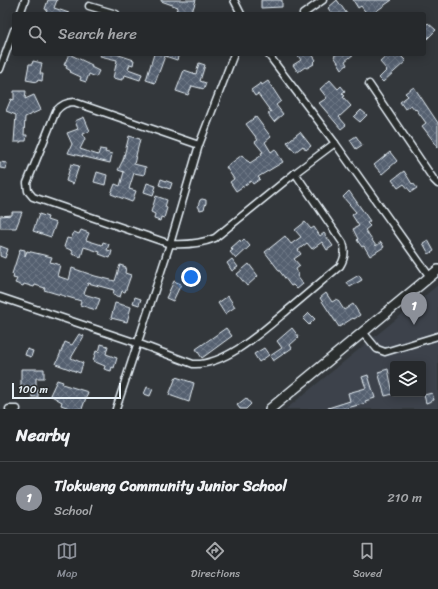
<!DOCTYPE html>
<html lang="en">
<head>
<meta charset="utf-8">
<style>
  :root { --surface:#26292c; --page:#323538; --text:#f1f3f6; --muted:#a4a6a9; --line:#424548; --accent:#8c9099 }
  body { margin:0; font-family:Sriracha,sans-serif; background:var(--page); color:var(--text) }
  .controls { position:absolute; right:12px; bottom:12px; display:grid; overflow:hidden; border-radius:4px; box-shadow:0 2px 10px #0003 }
  .controls button { width:36px; height:36px; display:grid; place-items:center; padding:0; border:0; border-bottom:1px solid var(--line); background:var(--surface); color:var(--text); font:20px sans-serif }
  .scale { position:absolute; left:12px; bottom:10px; width:109px; box-sizing:border-box; padding-left:4px; border:2px solid #e8f1f8; border-top:0; font-size:11px; line-height:14px; white-space:nowrap; color:#e8f1f8; -webkit-text-stroke:3px #2a2d2e; paint-order:stroke }
  .you { position:absolute; left:191px; top:277px; width:14px; height:14px; margin:-10px; border:3px solid #fff; border-radius:50%; background:#1a73e8; box-shadow:0 0 0 6px #1a73e833 }
  .badge { display:grid; place-items:center; width:26px; height:26px; border-radius:50%; background:var(--accent); color:#fff; font-size:13px; font-weight:700 }
  .pin { position:absolute; translate:-50% -33px; filter:drop-shadow(0 1px 2px #0008) }
  .pin::after { content:''; position:absolute; top:21px; width:14px; height:12px; background:inherit; clip-path:polygon(0 0,100% 0,50% 100%) }
  .list { margin:0; padding:0; list-style:none }
  h2 { display:flex; justify-content:space-between; align-items:center; height:52px; margin:0; padding:0 16px; font-size:17px }
  h2 small { font-size:13px; font-weight:400; color:var(--muted) }
  .list li { display:grid; grid-template-columns:26px 1fr auto; gap:12px; align-items:center; box-sizing:border-box; height:72px; padding:0 16px; border-top:1px solid var(--line) }
  .list b { display:block; font-size:15px; white-space:nowrap }
  .list p { margin:0; font-size:13px; white-space:nowrap; color:var(--muted) }
  .list em { font-size:13px; font-style:normal; color:var(--muted) }
  .icon { flex:none; width:22px; height:22px; fill:none; stroke:currentColor; stroke-width:2; stroke-linecap:round; stroke-linejoin:round }
  .map { position:relative; flex:none; width:438px; height:409px; overflow:hidden }
  .search { position:absolute; background:var(--surface); box-shadow:0 2px 10px #0003; left:12px; right:12px; top:12px; height:44px; display:flex; align-items:center; gap:10px; box-sizing:border-box; padding:0 14px; border-radius:4px; color:var(--muted); font-size:15px }
  .sheet { height:124px; background:var(--surface) }
  nav { display:flex; justify-content:space-around; align-items:center; box-sizing:border-box; height:56px; border-top:1px solid var(--line); background:var(--surface); font-size:11px; color:var(--muted) }
  nav a { display:grid; justify-items:center; gap:2px }
  nav .on { color:var(--accent) }
  .map>svg:first-child { display:block }
</style>
</head>
<body>
<div class="map">
<svg width="438" height="409" viewBox="0 0 438 409">
  <defs>
    <pattern id="building-cross-hatch" width="8" height="8" patternUnits="userSpaceOnUse"><rect width="8" height="8" fill="#556070"/><path d="M0 0l8 8M0 8l8-8" fill="none" stroke="#6d7785"/></pattern>
  </defs>
  <rect width="100%" height="100%" fill="#33373b"/>
  <filter id="ink" filterUnits="userSpaceOnUse"><feTurbulence type="fractalNoise" baseFrequency=".025" numOctaves="2"/><feDisplacementMap in="SourceGraphic" scale="8" xChannelSelector="R" yChannelSelector="G"/><feConvolveMatrix kernelMatrix="1 2 1 2 8 2 1 2 1" color-interpolation-filters="sRGB"/></filter>
  <g filter="url(#ink)">
    <path fill="#3d434b" fill-rule="evenodd" d="M438 285V409H286ZM393 364H423V394H393Z"/>
    <g fill="url(#building-cross-hatch)" stroke="#e8f1f8">
      <path d="M48 0H57L54 8 69 13V14H46L47 10 45 9Z"/>
      <path d="M161 0H196L192 12 187 10 186 14 176 10 178 7 161 1Z"/>
      <path d="M261 0H282V7L261 8Z"/>
      <path d="M337 0 347 14H332L328 8Z"/>
      <path d="M353 0H392L372 14H367L361 6 358 8Z"/>
      <path d="M428 23 436 30 427 39 424 36V27Z"/>
      <path d="M69 54 92 65 91 67 99 71 96 77 89 74 86 82 80 80 81 77 70 72 71 71 66 68 67 66 64 65Z"/>
      <path d="M101 54H116L134 60 133 65 130 64 128 69 142 74 140 80 125 75 124 78H122V80L113 78 117 60 100 56Z"/>
      <path d="M154 54H179L177 60 165 56 155 83 146 80Z"/>
      <path d="M297 54H312L316 60 313 63 314 64 307 68 305 67 298 72 293 65 301 60Z"/>
      <path d="M337 54H354L345 61 347 65 342 69 334 56Z"/>
      <path d="M389 54H399L406 61 383 82 379 78 387 70 380 62Z"/>
      <path d="M33 61 42 63 40 74H43L42 81 38 80 37 82 26 80 29 64H32Z"/>
      <path d="M199 63 205 65 200 81 206 83 204 89 192 86 188 95 176 91 184 70 196 74Z"/>
      <path d="M330 80 338 89 341 86 345 91 342 93 345 96 343 97 351 106 339 117 346 125 341 129 319 103 327 98 320 89Z"/>
      <path d="M268 81 281 101 276 105 283 114 274 122 268 114 271 112 258 94 255 96 251 90 261 83 262 85Z"/>
      <path d="M414 87 438 123V147L422 126 426 123 416 109 415 110 411 105 405 109 400 102 408 96 405 93Z"/>
      <path d="M14 91H26L25 99 34 95 41 110 25 117 24 135H27L26 141H21V142H14L16 115 6 111 11 99 14 100Z"/>
      <path d="M361 110 367 115 360 122 354 117Z"/>
      <path d="M84 117 90 131 83 134 85 139 80 149 98 155 100 149 106 150 105 152 112 154 110 163 68 153 72 144 67 133 78 129 75 121Z"/>
      <path d="M256 117 271 137 265 142 271 152 275 149 283 162 258 177 260 179 253 184 251 181 236 191 230 182 234 179 226 167 242 155 247 161H248L250 163 262 155 261 153 263 152 255 142 258 140 246 124Z"/>
      <path d="M300 132 311 146 306 150 303 146 295 152 287 142Z"/>
      <path d="M129 136 140 139 134 164 146 167 144 175 134 173 129 189 136 191 132 202 111 194 115 184 120 186 124 172 118 170 123 160Z"/>
      <path d="M356 136 362 145 356 149 350 140Z"/>
      <path d="M390 152 397 161 382 174 374 165Z"/>
      <path d="M0 162 7 163 6 169 0 168Z"/>
      <path d="M71 164 79 166 73 184 66 181Z"/>
      <path d="M404 171 412 184 413 183 417 188 411 192 404 184 398 188 392 180Z"/>
      <path d="M97 172 107 175 105 185 94 182Z"/>
      <path d="M161 179 172 183 170 189 159 185Z"/>
      <path d="M147 183 156 186 153 195 144 192Z"/>
      <path d="M349 191 370 221 367 223 370 226 365 230 376 246 381 242 384 247 370 256 364 246 362 247 357 240 358 239 353 229 359 226 352 215 356 212 343 197Z"/>
      <path d="M156 196 167 200 165 207 167 208 164 218 161 217 160 221 154 219 155 214 151 212Z"/>
      <path d="M202 199 206 200V203L204 209 200 210 198 206 200 200Z"/>
      <path d="M12 212H22L16 228H0V216L12 215Z"/>
      <path d="M39 214 48 217 47 220 56 223 51 237 33 231Z"/>
      <path d="M305 222 311 229 314 227 320 236 324 233 333 246 327 250 322 242 312 249 307 243 298 250 301 254 294 259 300 266 296 269 298 274 297 276 303 284 297 289 293 285 291 286 265 252 285 236 291 244 301 237 295 230Z"/>
      <path d="M81 230 89 233 86 240 102 245 103 242 109 244 107 250 112 251 110 258 99 254 100 252 84 247 81 257 72 254 73 251 64 247 67 238 71 239 74 232 79 234Z"/>
      <path d="M244 239 250 246 236 259 230 252 233 250 231 248 240 240 241 242Z"/>
      <path d="M428 240 434 251 429 254 423 243Z"/>
      <path d="M0 246 8 249 5 258 0 256Z"/>
      <path d="M20 249 25 250V256L27 251 52 257 50 262 60 265 57 276 69 280 72 268 95 276 115 281 120 265 126 267 125 273 131 275 125 292 122 291 120 297 113 295 114 290 88 283 84 294 100 299 96 310 80 305 81 301 44 290 45 288 35 285 34 287 24 284 23 286 15 283 17 279 13 278 14 275 12 274Z"/>
      <path d="M232 259 238 267 232 271 227 263Z"/>
      <path d="M249 264 258 276 247 286 237 274Z"/>
      <path d="M359 275 362 280 350 287 347 282Z"/>
      <path d="M174 281 181 284 173 301 166 298Z"/>
      <path d="M326 293 332 302 337 299 344 310 353 304 360 315 354 319 353 318 339 327 320 298Z"/>
      <path d="M228 296 235 307 225 314 218 303Z"/>
      <path d="M135 297 141 299 139 305 133 303Z"/>
      <path d="M115 303 131 307 127 322 111 318Z"/>
      <path d="M309 313 315 319 309 325 303 319Z"/>
      <path d="M226 328 232 336 202 358 196 349Z"/>
      <path d="M292 328 299 337 290 345 292 348 273 361 270 356 282 348 277 341Z"/>
      <path d="M79 334 84 336 71 358 83 363 80 373 56 364 65 342 72 345Z"/>
      <path d="M101 344 108 346 106 354 117 358 114 368 112 367 111 371 104 369 105 366 93 361 96 351 99 352Z"/>
      <path d="M264 348 269 355 259 362 254 354Z"/>
      <path d="M27 349 33 351 31 357 25 355Z"/>
      <path d="M21 369H44V378H36V390H21Z"/>
      <path d="M388 369 393 394 385 396 378 372Z"/>
      <path d="M368 375 375 398 365 401 366 403 347 408V409H328V408L350 401 348 393 366 388 362 377Z"/>
      <path d="M176 377 194 383 189 402 169 395Z"/>
      <path d="M57 380 63 382 62 384 88 392 82 409H72L61 405 62 402 50 395Z"/>
      <path d="M147 387 153 389 150 396 144 394Z"/>
      <rect x="32" y="390" width="6" height="7"/>
      <path d="M432 393 434 400 426 403 424 395Z"/>
      <path d="M246 398 251 404 246 409H240L237 405Z"/>
    </g>
    <g fill="none" stroke-linecap="round" stroke-linejoin="round">
      <defs>
        <g id="street">
          <path d="M234 0 241 14"/>
          <path d="M89 6 116 14"/>
          <path d="M20 14 25 0"/>
          <path d="M303 14 323 0"/>
          <path d="M268 54 335 143 430 277"/>
          <path d="M0 69 14 30"/>
          <path d="M369 84 434 180 438 184"/>
          <path d="M199 145 74 102C66 102 61 105 56 111L27 183 28 191 33 197 170 244C185 245 200 244 215 238L295 173 335 143"/>
          <path d="M0 297 137 343 193 364C226 366 265 329 289 309 306 295 323 280 340 266 345 258 346 251 343 243L295 173"/>
          <path d="M363 332 377 349 385 352 438 336"/>
          <path d="M9 409H17"/>
          <path d="M116 409 170 244 199 145 234 54"/>
        </g>
        <path id="secondary" d="M270 409 438 270"/>
      </defs>
      <use href="#street" stroke="#e8f1f8" stroke-width="9"/>
      <use href="#secondary" stroke="#e8f1f8" stroke-width="12"/>
      <use href="#street" stroke="#2a2d2e" stroke-width="6"/>
      <use href="#secondary" stroke="#2a2d2e" stroke-width="9"/>
    </g>
  </g>
</svg>
<div class="controls">
<button><svg class="icon" aria-label="layers" viewBox="0 0 24 24"><path d="M12 4l9 5-9 5-9-5zM3 14l9 5 9-5"/></svg></button>
</div>
<div class="scale">100 m</div>
<div class="you"></div>
<div class="pin badge" style="left:414px;top:325px">1</div>
<div class="search"><svg class="icon" aria-label="search" viewBox="0 0 24 24"><circle cx="10" cy="10" r="6"/><path d="M15 15l6 6"/></svg>Search here</div>
</div>
<section class="sheet">
<h2>Nearby<small></small></h2>
<ul class="list">
<li><span class="badge">1</span><div><b>Tlokweng Community Junior School</b><p>School</p></div><em>210 m</em></li>
</ul>
</section>
<nav>
<a class="on"><svg class="icon" aria-label="map" viewBox="0 0 24 24"><path d="M3 6l6-2 6 2 6-2v14l-6 2-6-2-6 2zM9 4v14M15 6v14"/></svg>Map</a>
<a><svg class="icon" aria-label="directions" viewBox="0 0 24 24"><path d="M12 3l9 9-9 9-9-9zM9 14v-3h6M13 9l2 2-2 2"/></svg>Directions</a>
<a><svg class="icon" aria-label="saved" viewBox="0 0 24 24"><path d="M7 4h10v16l-5-4-5 4z"/></svg>Saved</a>
</nav>
</body>
</html>
